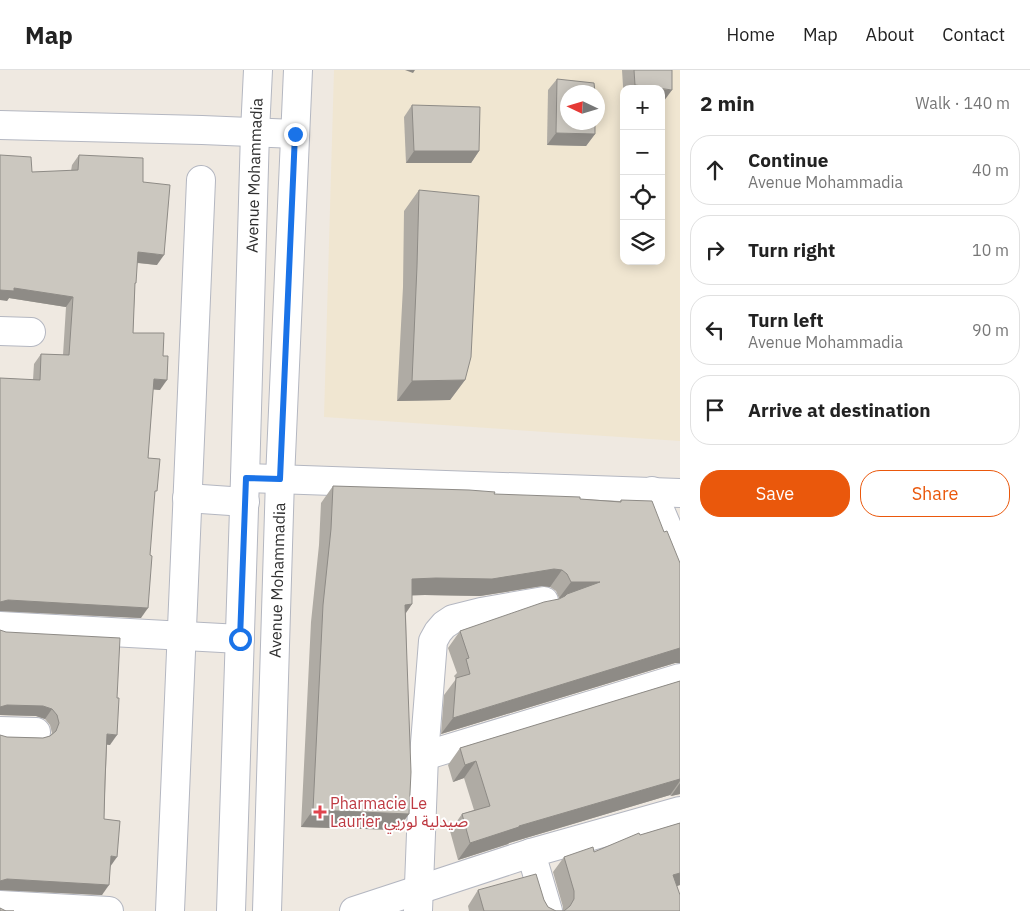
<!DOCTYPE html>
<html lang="en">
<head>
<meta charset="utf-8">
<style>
  :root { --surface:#fff; --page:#f6f6f6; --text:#222; --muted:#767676; --line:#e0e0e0; --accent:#ea580c }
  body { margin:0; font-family:"IBM Plex Sans","Noto Sans Arabic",sans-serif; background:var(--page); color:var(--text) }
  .controls { position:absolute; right:15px; top:15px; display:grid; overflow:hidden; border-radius:10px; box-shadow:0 2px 12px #0003 }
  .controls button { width:45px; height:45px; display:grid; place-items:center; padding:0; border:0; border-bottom:1px solid var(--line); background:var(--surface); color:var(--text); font:25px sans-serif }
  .compass { position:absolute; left:560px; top:15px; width:45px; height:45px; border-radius:50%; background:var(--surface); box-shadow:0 2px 12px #0003; rotate:274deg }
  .stop { position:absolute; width:15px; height:15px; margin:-11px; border:4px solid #1a73e8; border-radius:50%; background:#fff }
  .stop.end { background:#1a73e8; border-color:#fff; box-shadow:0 1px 5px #0008 }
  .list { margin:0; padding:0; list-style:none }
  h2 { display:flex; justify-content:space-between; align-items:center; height:65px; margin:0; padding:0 20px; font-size:21px }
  h2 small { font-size:16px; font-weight:400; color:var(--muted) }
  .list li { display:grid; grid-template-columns:32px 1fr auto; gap:15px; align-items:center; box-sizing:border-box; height:70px; margin:0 10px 10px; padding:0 10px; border:1px solid var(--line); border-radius:20px }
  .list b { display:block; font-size:19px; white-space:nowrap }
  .list p { margin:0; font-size:16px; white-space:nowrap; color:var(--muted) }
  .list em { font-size:16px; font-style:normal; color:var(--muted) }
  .actions { display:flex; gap:10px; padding:15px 20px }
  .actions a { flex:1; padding:11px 0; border:1px solid var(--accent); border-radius:20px; text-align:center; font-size:18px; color:var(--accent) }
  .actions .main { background:var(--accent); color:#fff }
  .icon { flex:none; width:28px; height:28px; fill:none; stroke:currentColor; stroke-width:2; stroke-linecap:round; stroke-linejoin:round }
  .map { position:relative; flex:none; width:680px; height:841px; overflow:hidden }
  header { display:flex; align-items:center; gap:30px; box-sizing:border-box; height:70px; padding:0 25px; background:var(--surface); border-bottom:1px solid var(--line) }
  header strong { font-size:24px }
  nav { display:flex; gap:28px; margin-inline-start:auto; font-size:18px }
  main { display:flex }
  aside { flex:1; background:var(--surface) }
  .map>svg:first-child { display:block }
</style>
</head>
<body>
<header>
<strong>Map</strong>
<nav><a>Home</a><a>Map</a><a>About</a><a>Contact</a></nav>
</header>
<main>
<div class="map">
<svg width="680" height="841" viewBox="0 0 680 841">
  <rect width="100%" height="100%" fill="#efe9e1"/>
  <path fill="#f0e6d1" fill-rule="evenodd" d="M334 0H680V371L324 347ZM624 19H661V191H624ZM568 22H598V52H568Z"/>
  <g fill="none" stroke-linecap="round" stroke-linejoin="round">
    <defs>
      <g id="minor">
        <path d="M0 55 202 60 295 64"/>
        <path d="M0 261 31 262"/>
        <path d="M245 408 680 423"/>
        <path d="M652 421 680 487"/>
        <path d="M187 428 245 432"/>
        <path d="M0 556 240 569"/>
        <path d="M0 661 36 662"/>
        <path d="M424 686 680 608"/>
        <path d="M531 783 548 841"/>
        <path d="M0 835 109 841"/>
        <path d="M170 841 201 110"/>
        <path d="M354 841 531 783 680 741"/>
        <path d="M418 841 424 686 433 571 438 562 444 555 453 549 481 542 544 531"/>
      </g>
      <g id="tertiary">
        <path id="s1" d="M231 841 245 408 255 62 258 0"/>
        <path id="s2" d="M267 841 280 409 298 0"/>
      </g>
    </defs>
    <use href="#minor" stroke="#b4b7c1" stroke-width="30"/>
    <use href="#tertiary" stroke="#b4b7c1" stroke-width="30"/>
    <use href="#minor" stroke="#fff" stroke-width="28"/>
    <use href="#tertiary" stroke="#fff" stroke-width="28"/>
  </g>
  <g fill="#afaba4">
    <path d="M622 0H672L661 19H624V32Z"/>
    <path d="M557 9 595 64 586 76 547 75 548 20Z"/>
    <path d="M412 35 479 81 471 93H406L404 47Z"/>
    <path d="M79 85 143 112 157 195 137 193 135 215 133 263 160 320 153 319 148 388 154 425 141 548 0 541V308L33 310 34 294 41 284 63 285 66 237 9 228 7 231 32 102 71 101 72 95Z"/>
    <path d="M419 120 465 310 450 330 397 331 403 217 404 141Z"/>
    <path d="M333 416 580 429 620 431 621 430 664 462 680 493V593H675L441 664 444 625 456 609 454 606 457 603 448 578 460 561 561 528H559L556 521 550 517 542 516 480 526 425 525H412V534L406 543 409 744 397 760 301 757 311 552 319 475 321 433Z"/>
    <path d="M0 560 110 675 107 674 104 749 110 797 102 825 0 820 7 667 43 668 50 666 52 663 50 655 45 649 36 646 0 645Z"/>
    <path d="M680 611V724L671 726 670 725 509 773 508 774 458 790 450 761 462 744 474 740 464 708 453 712 448 695 460 678Z"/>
    <path d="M680 753V815L677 816 680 841H469L468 836 478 820 544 830 548 837 556 841H563V837L553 802 564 787 594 782 640 765Z"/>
  </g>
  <g fill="#8e8b86">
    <path d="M405 0H415L413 3Z"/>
    <path d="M635 15 660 19H632Z"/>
    <path d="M661 19 672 20 661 35Z"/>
    <path d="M556 63 595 64 586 76 547 75Z"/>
    <path d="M414 81H479L471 93H406Z"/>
    <path d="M138 182 164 185 157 195 131 192Z"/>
    <path d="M14 218 73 227 66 237 9 228 7 231 0 230V220Z"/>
    <path d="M154 309 167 310 160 320 147 319Z"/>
    <path d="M465 310 450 330 397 331 412 311Z"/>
    <path d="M554 499 562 500 550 517 542 516 480 526 425 525 400 526 412 509Z"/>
    <path d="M571 512H600L589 529 559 528Z"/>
    <path d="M8 530 148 538 141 548 0 541V532Z"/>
    <path d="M412 534 400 551 405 535Z"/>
    <path d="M680 578V593H675L441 664 453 648Z"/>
    <path d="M7 635 43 636 52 639 45 649 36 646 0 645V637Z"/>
    <path d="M107 664 117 665 110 675 100 674Z"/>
    <path d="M476 691 464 708 453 712 465 695Z"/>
    <path d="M680 709V711L670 725 509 773 508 774 458 790 470 773 519 756Z"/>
    <path d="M680 713V724L671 726Z"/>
    <path d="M313 740 409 744 397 760 301 757Z"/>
    <path d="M111 786 117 787 110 797Z"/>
    <path d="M680 803V815L663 820 673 805Z"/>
    <path d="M7 809 109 815 102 825 0 820V811Z"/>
  </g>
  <g fill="#cbc7bf" stroke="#8e8b86">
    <path d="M634 0H672V20L635 15Z"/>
    <path d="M557 9 594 13 595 22H568V52H595V64L556 63Z"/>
    <path d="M412 35 480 37 479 81H414Z"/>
    <path d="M0 85 31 87 32 102 78 100 79 85 143 88V112L170 115 164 185 138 182 136 213H135L133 263H164L163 286H168L167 310 154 309 148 388 160 389 157 421H155L150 485 152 486 148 538 8 530 0 532V308L40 310 41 284 69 285 73 227 14 218V221L0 220Z"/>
    <path d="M419 120 479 126 471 287 465 310 412 311 417 196Z"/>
    <path d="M333 416 469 420 495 422 494 424 580 427V429L621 432V430L652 431 664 462 667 461 680 493V578L453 648 456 608 470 604 466 589 469 588 460 561 544 532 559 529 565 526 567 524 600 512H571L567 504 562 500 554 499 492 509 436 508 412 509V534L405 535 411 702 409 744 313 740 323 535 331 459Z"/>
    <path d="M0 560 6 562 120 568 117 628H119L117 665 107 664 105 711 104 749 120 751 117 787 111 786 109 815 7 809 0 811V665L7 667 43 668 50 666 56 661 59 653 57 645 52 639 43 636 7 635 0 637Z"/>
    <path d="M680 611V709L519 756V757L470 773 462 744 490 736 476 691 465 695 460 678Z"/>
    <path d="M680 753V803L673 805 680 825V841H484L478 820 536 804 544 830 548 837 556 841H564L570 836 574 829V821L564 787 593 777 594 782 639 763 640 765Z"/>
    <path d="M0 838 6 841H14H0Z"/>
  </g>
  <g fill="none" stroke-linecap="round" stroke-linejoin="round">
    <path stroke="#1a73e8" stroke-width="6" d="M240 569 246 408 280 409 295 64"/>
  </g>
  <path fill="#e0444e" stroke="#fff" stroke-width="2" d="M317.5 734.5h5v5h5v5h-5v5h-5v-5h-5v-5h5z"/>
  <g text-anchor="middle" stroke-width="4" stroke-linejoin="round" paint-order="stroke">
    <g font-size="16" fill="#2e2e2e" stroke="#fff">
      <text dy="6" stroke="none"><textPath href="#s1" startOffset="736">Avenue Mohammadia</textPath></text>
      <text dy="6" stroke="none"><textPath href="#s2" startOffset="331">Avenue Mohammadia</textPath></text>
    </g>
    <g font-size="16" fill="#be3a42" stroke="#fff" text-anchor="start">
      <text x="330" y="739">Pharmacie Le<tspan x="330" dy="18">Laurier صيدلية لوريي</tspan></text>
    </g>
  </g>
</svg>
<div class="controls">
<button>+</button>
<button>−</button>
<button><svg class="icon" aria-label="locate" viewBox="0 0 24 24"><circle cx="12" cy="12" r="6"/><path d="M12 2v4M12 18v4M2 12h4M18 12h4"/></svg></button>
<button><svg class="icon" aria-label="layers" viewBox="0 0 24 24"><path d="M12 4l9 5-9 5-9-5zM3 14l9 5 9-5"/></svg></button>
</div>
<svg class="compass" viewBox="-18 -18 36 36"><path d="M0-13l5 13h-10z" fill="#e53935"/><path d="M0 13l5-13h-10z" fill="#767676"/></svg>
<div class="stop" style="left:240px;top:569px"></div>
<div class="stop end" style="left:295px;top:64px"></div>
</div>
<aside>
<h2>2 min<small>Walk · 140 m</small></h2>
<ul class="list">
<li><svg class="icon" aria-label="ahead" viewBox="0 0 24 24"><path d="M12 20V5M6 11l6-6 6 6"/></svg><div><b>Continue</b><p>Avenue Mohammadia</p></div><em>40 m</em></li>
<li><svg class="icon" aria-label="right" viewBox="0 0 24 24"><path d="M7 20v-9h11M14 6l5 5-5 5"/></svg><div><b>Turn right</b></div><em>10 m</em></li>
<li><svg class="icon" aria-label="left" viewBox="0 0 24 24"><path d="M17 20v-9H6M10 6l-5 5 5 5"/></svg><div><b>Turn left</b><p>Avenue Mohammadia</p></div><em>90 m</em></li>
<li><svg class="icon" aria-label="arrive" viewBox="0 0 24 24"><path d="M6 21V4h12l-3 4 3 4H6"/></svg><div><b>Arrive at destination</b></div></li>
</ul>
<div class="actions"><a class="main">Save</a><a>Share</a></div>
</aside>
</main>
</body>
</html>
